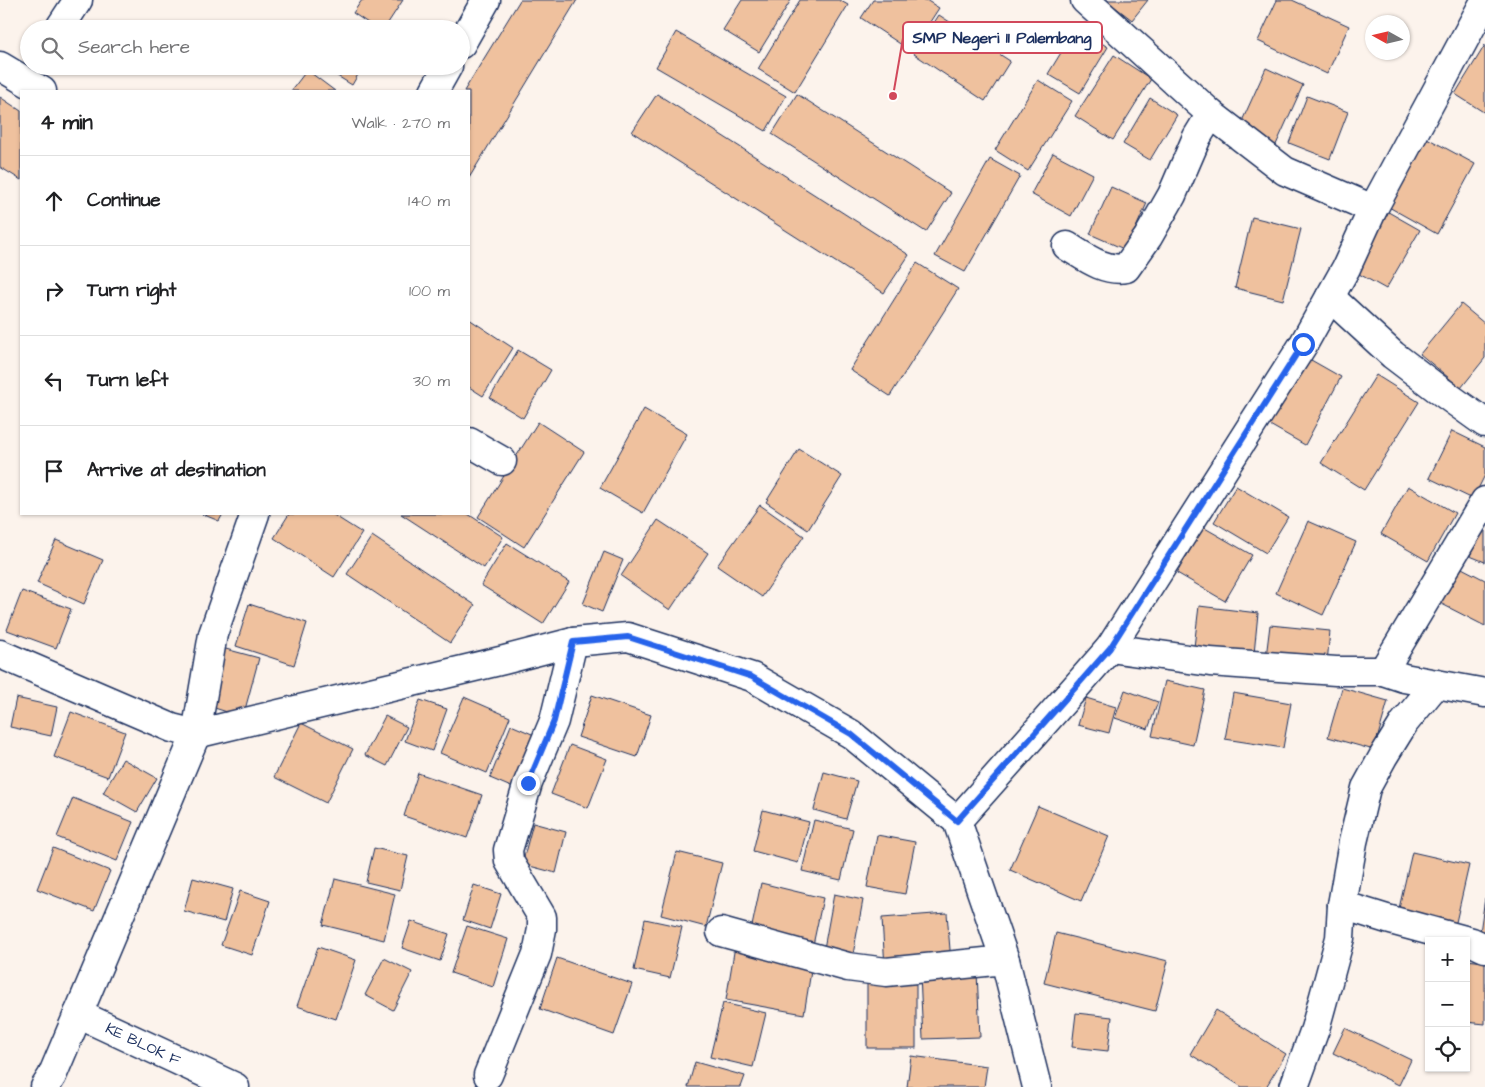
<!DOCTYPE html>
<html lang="en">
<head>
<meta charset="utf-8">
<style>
  :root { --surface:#fff; --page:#f6f6f6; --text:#202124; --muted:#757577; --line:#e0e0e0 }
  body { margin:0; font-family:"Architects Daughter",sans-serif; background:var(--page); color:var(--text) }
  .controls { position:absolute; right:15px; bottom:15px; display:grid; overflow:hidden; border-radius:0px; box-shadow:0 1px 4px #0004 }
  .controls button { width:45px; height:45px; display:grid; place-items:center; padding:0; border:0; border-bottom:1px solid var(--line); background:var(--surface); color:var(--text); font:25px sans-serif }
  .compass { position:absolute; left:1365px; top:15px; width:45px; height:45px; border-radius:50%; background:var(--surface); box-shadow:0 1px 4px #0004; rotate:278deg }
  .stop { position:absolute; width:15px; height:15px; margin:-11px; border:4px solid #2563eb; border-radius:50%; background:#fff }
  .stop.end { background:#2563eb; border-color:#fff; box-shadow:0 1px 5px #0008 }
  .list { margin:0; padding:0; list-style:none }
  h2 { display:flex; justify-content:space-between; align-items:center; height:65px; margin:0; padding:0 20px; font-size:21px }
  h2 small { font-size:16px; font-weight:400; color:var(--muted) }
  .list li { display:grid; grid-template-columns:32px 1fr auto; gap:15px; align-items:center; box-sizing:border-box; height:90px; padding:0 20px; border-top:1px solid var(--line) }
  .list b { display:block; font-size:19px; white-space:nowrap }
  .list em { font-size:16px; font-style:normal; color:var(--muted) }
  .icon { flex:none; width:28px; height:28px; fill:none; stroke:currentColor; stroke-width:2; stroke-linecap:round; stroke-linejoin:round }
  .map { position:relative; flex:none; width:1485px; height:1087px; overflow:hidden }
  .search { position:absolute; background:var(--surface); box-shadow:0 1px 4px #0004; left:20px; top:20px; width:450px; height:55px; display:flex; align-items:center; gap:12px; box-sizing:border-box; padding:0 18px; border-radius:28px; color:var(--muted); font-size:19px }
  .panel { position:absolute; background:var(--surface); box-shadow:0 1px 4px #0004; left:20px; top:90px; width:450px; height:425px; border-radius:0px }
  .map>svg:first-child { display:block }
</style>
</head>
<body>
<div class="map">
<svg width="1485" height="1087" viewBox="0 0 1485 1087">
  <rect width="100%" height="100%" fill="#fcf3ec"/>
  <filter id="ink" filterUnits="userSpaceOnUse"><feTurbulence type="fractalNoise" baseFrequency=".02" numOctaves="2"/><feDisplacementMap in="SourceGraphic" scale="10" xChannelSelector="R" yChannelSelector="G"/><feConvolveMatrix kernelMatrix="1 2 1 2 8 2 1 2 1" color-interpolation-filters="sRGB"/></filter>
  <g filter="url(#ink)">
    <g fill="#efc19e" stroke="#1b2f5e">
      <path d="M362 0H403L384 29H377L353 13Z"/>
      <path d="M520 0H577L469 178V91H464Z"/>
      <path d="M742 0H791L759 52 723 30Z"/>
      <path d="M800 0H839L848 5 795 92 758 69Z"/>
      <path d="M873 0H926L939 8 911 51 861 18Z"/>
      <path d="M1106 0H1148L1132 20Z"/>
      <path d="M1277 0H1292L1349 26 1327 74 1258 41Z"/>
      <path d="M939 15 1010 61 985 101 914 54Z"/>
      <path d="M1076 28 1108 47 1080 93 1048 74Z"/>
      <path d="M676 32 786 96 766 131 656 67Z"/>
      <path d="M1485 45V113L1455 94Z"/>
      <path d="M1114 55 1151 79 1113 140 1075 116Z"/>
      <path d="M321 66H363L352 85Z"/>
      <path d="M1266 68 1303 85 1275 147 1238 130Z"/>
      <path d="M307 70 335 91H291Z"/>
      <path d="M1038 80 1072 101 1028 171 995 150Z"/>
      <path d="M657 94 909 255 884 293 632 132Z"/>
      <path d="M797 94 951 193 926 232 772 134Z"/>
      <path d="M1307 96 1348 112 1330 159 1289 143Z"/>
      <path d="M0 97 21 111V180L0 167Z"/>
      <path d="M1150 98 1177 115 1150 160 1123 144Z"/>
      <path d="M1425 137 1475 164 1437 234 1387 206Z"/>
      <path d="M1053 153 1093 174 1071 216 1031 194Z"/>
      <path d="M990 159 1020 176 965 272 935 256Z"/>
      <path d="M1111 187 1147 203 1126 250 1090 234Z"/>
      <path d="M1383 209 1420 230 1386 289 1350 269Z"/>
      <path d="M1252 217 1301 229 1283 300 1235 288Z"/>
      <path d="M917 263 958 289 890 396 850 370Z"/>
      <path d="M1461 304 1485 324V358L1461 388 1420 354Z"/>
      <path d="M469 319 513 348 483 396 469 387Z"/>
      <path d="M518 350 551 370 523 418 490 398Z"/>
      <path d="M1304 356 1341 377 1305 445 1268 424Z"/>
      <path d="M1376 375 1419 402 1364 490 1321 463Z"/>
      <path d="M644 409 687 434 643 513 600 488Z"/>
      <path d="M538 422 584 452 524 547 478 517Z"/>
      <path d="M1452 431 1485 447V475L1473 499 1429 478Z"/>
      <path d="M799 449 842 476 808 530 766 502Z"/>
      <path d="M1236 486 1288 517 1266 553 1214 522Z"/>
      <path d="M1408 486 1455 513 1428 561 1381 534Z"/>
      <path d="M760 505 804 536 762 597 717 566Z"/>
      <path d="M202 514H223L219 521Z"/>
      <path d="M289 514H332L362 533 334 577 274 538Z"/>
      <path d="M401 514H468L503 537 484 568Z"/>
      <path d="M658 520 708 553 670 610 621 576Z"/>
      <path d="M1308 521 1356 542 1323 615 1276 593Z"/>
      <path d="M1484 522H1485V562L1470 556Z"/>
      <path d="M1203 527 1252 555 1225 601 1177 573Z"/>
      <path d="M372 536 475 605 450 643 347 574Z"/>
      <path d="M56 540 103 560 84 604 37 583Z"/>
      <path d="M507 543 569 582 543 624 481 585Z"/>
      <path d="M604 552 623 560 602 612 583 604Z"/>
      <path d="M1454 564 1485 580V626L1436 601Z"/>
      <path d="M22 591 71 609 56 648 7 630Z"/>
      <path d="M249 604 307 623 294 665 236 646Z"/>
      <path d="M1199 606 1258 613 1254 654 1194 647Z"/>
      <path d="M1270 625 1330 631 1327 663 1266 657Z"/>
      <path d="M222 648 259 658 243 717 205 705Z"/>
      <path d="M1165 681 1205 690 1193 745 1152 736Z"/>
      <path d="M1342 688 1388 701 1374 750 1328 737Z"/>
      <path d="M1125 690 1158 702 1148 729 1115 718Z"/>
      <path d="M1233 693 1291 703 1283 748 1225 739Z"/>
      <path d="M592 695 651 715 637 757 578 737Z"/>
      <path d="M464 697 510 717 487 773 440 753Z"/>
      <path d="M16 698 57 707 51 736 10 727Z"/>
      <path d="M1086 698 1116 707 1109 733 1078 725Z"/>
      <path d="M420 700 447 709 432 751 405 741Z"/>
      <path d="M71 712 125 732 108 777 54 757Z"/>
      <path d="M385 716 407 727 387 766 365 755Z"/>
      <path d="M301 723 353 749 326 803 274 777Z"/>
      <path d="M511 725 539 737 518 790 490 778Z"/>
      <path d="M570 745 607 759 588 808 551 794Z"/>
      <path d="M123 759 157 778 137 812 103 793Z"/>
      <path d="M824 772 857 781 846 819 814 810Z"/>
      <path d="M418 773 482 795 467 838 404 816Z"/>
      <path d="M73 798 133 822 117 861 57 837Z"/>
      <path d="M1038 806 1109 836 1081 901 1010 870Z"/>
      <path d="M763 810 809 822 798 863 753 851Z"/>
      <path d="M814 820 853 829 841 880 802 871Z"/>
      <path d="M533 823 566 832 556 873 522 864Z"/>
      <path d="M877 835 915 842 905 894 867 887Z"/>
      <path d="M53 848 110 871 94 911 37 889Z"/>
      <path d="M374 848 408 856 400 890 366 882Z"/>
      <path d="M677 852 722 863 706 927 661 915Z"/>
      <path d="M1412 852 1469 865 1454 931 1397 917Z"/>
      <path d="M193 878 233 889 224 922 184 911Z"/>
      <path d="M335 879 395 894 384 940 323 925Z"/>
      <path d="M761 883 823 898 813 945 751 931Z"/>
      <path d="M474 885 501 894 490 929 463 920Z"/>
      <path d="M240 891 270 901 252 955 221 945Z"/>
      <path d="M834 894 863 900 852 960 823 954Z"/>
      <path d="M1485 898V939H1479Z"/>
      <path d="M947 913 951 962 885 968 882 918Z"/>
      <path d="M645 919 682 927 670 978 634 970Z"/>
      <path d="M411 921 449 934 440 961 402 948Z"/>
      <path d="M467 926 508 939 493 987 451 973Z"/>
      <path d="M1056 933 1168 961 1155 1011 1044 983Z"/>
      <path d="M735 946 813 959 804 1014 726 1000Z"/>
      <path d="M318 947 356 960 336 1019 297 1006Z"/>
      <path d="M384 958 412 972 393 1010 365 995Z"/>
      <path d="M557 958 632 984 614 1035 540 1009Z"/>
      <path d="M1466 960 1485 962V1024L1466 1022Z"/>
      <path d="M977 972 980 1037 923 1039 920 974Z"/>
      <rect x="867" y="977" width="49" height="71"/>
      <path d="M723 1003 766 1013 753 1067 710 1057Z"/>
      <path d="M1216 1010 1286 1054 1266 1087H1242L1190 1054Z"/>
      <path d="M1076 1013 1112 1017 1108 1051 1072 1047Z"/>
      <path d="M1345 1028 1411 1060 1399 1085 1333 1053Z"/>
      <path d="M911 1056 987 1066 984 1087H907Z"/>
      <path d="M695 1062 745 1076 741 1087H688Z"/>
    </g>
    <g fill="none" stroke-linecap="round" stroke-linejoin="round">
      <defs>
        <g id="minor">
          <path d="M1085 0 1211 114 1285 171 1373 209"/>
          <path d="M59 29 78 0"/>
          <path d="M461 44 486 0"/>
          <path d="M0 66 42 91"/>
          <path d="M434 91 448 66"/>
          <path d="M1067 246C1085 257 1104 272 1126 268L1148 237 1172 195 1197 137 1211 114"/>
          <path d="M1330 297 1393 355 1439 390 1485 423"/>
          <path d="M469 442 502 461"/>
          <path d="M1110 648 1210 662 1336 671H1383L1404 678 1485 693"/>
          <path d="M0 654 172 728 196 734 504 660 573 642 628 637 752 677 851 734 957 821 1005 960 1037 1087"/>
          <path d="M1383 671 1485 501"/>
          <path d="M957 821 1075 688 1110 648 1303 345 1346 268 1373 209 1485 1"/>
          <path d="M1342 905 1387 919 1472 942 1485 948"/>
          <path d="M721 932 848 967 886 972 1005 960"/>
          <path d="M78 1014 235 1087"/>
          <path d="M488 1075 537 954 542 929V917L509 861 508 850 528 783 554 721 573 642"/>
          <path d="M45 1087 52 1076 196 734 213 634 255 514"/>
          <path d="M1294 1087 1315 1029 1340 938 1342 905 1353 842 1366 788 1383 757 1404 723 1436 684"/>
        </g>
      </defs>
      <use href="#minor" stroke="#1b2f5e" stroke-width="31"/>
      <use href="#minor" stroke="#fff" stroke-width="28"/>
    </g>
  </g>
  <g fill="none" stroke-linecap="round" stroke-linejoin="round" filter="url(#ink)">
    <path stroke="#2563eb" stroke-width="6" d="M528 783 554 721 573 642 628 637 752 677 851 734 957 821 1075 688 1110 648 1303 344"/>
  </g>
  <g text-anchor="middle" stroke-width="4" stroke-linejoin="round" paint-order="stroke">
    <g font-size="15" fill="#1b2f5e" stroke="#fff">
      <text transform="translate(143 1044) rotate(25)" y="5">KE BLOK F</text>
    </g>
  </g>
  <path fill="none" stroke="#d1495b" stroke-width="2" d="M893 96L903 38"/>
  <circle fill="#d1495b" stroke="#fff" stroke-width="2" cx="893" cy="96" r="5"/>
  <rect fill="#fff" stroke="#d1495b" stroke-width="2" x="903" y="22" width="199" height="31" rx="5"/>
  <g font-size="16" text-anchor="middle" font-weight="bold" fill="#1b2f5e">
    <text x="1002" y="43">SMP Negeri 11 Palembang</text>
  </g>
</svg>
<div class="controls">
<button>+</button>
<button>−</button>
<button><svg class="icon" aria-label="locate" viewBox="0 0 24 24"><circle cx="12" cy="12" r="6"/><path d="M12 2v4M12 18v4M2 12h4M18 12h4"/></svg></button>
</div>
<svg class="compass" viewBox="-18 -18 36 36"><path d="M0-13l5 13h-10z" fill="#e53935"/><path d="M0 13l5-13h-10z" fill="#757577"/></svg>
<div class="stop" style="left:1303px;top:344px"></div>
<div class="stop end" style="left:528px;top:783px"></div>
<div class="search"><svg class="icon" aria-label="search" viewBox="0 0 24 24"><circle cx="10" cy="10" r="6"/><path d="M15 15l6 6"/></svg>Search here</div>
<section class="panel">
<h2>4 min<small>Walk · 270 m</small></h2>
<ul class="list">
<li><svg class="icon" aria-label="ahead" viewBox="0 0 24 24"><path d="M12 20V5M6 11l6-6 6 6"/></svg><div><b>Continue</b></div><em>140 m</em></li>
<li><svg class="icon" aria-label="right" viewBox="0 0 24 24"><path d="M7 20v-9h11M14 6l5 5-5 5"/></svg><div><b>Turn right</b></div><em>100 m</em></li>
<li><svg class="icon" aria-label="left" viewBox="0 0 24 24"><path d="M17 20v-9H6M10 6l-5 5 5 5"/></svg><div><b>Turn left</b></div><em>30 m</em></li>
<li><svg class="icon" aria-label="arrive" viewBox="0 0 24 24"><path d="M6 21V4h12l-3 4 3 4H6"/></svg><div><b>Arrive at destination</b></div></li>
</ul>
</section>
</div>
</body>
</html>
